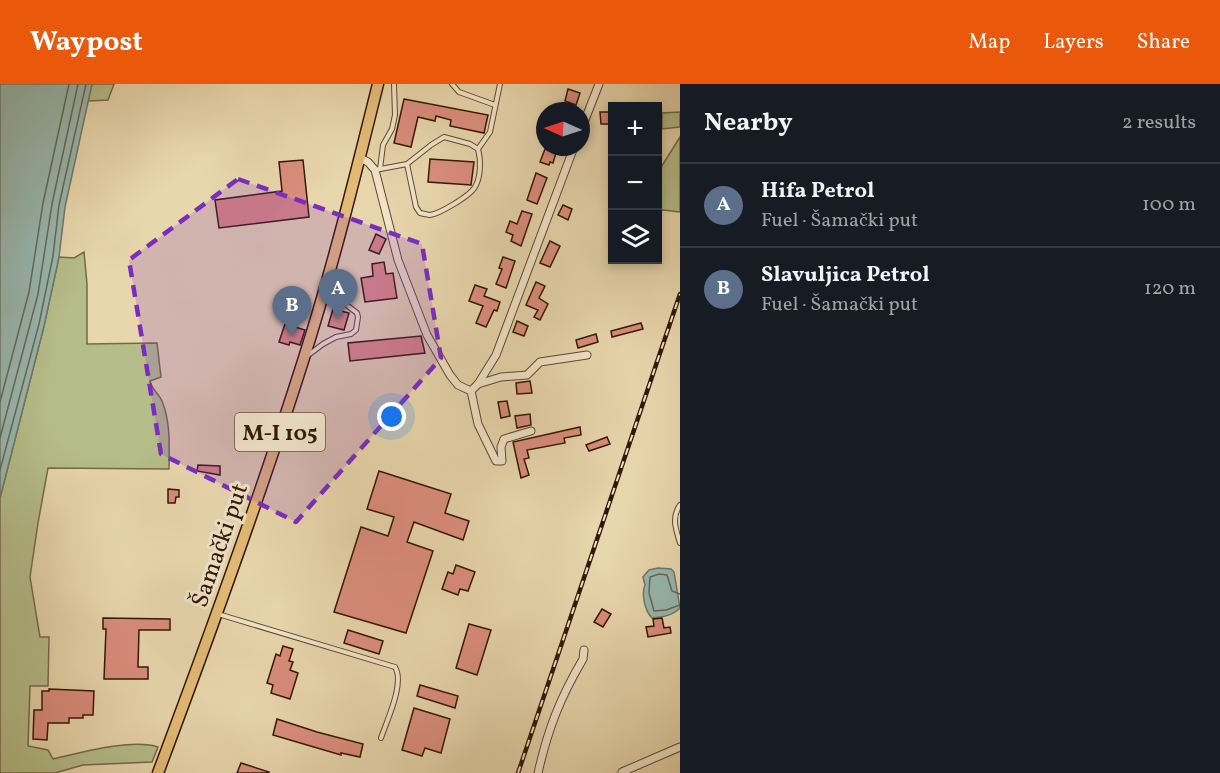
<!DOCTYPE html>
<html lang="en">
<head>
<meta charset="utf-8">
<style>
  :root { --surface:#171b24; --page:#242831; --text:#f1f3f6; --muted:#9ea1a6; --line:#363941; --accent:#ea580c }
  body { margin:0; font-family:Vollkorn,serif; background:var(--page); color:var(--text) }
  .controls { position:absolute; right:18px; top:18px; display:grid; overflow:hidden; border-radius:0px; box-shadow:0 3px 9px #0003 }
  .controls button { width:54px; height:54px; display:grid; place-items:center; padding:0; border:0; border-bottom:2px solid var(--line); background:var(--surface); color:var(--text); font:30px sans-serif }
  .compass { position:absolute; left:536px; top:18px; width:54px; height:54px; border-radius:50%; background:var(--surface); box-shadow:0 3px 9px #0003; rotate:273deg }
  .you { position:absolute; left:392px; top:333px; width:21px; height:21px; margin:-15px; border:4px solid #fff; border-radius:50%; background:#1a73e8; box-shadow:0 0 0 9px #1a73e833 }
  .badge { display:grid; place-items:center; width:39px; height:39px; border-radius:50%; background:var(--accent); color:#fff; font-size:20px; font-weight:700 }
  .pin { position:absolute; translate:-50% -50px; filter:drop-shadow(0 2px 3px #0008) }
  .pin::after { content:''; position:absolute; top:32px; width:21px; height:18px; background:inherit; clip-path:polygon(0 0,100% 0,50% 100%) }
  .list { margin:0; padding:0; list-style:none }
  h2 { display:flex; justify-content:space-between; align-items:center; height:78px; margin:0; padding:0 24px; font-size:26px }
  h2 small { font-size:20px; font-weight:400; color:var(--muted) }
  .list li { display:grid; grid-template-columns:39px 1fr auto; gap:18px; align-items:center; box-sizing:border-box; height:84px; padding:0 24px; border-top:2px solid var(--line) }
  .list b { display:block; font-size:22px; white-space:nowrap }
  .list p { margin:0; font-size:20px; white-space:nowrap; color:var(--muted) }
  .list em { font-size:20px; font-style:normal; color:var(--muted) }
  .icon { flex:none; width:33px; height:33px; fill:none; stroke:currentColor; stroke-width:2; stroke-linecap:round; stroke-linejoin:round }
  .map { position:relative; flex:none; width:680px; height:689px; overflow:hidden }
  header { display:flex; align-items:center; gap:36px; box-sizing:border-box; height:84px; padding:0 30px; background:var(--accent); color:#fff }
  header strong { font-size:28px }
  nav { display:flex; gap:33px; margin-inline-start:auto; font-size:21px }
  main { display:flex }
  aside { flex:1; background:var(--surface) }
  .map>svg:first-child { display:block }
</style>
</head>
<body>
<header>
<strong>Waypost</strong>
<nav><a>Map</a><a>Layers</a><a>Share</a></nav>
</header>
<main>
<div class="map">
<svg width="680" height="689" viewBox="0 0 680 689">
  <rect width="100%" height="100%" fill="#e8d6ac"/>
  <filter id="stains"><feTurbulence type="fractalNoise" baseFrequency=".00333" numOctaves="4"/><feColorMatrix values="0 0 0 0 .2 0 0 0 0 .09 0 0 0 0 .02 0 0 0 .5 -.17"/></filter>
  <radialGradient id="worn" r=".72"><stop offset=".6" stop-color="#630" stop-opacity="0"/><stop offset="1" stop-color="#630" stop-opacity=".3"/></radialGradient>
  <g fill="#b5be8a" stroke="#746a48" stroke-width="1.5">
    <path d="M92 0H114L108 16 88 17Z"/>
    <path d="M680 28V43L662 45V29Z"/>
    <path d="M680 53V128L663 126 658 128V88Z"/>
    <path d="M84 168 87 200V260L157 259 161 293 150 297C152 306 159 310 162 317 171 339 169 363 169 385L48 384 38 439 30 493 40 553H49L48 602H30L28 662 48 666 53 675C79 669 133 654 158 663L152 678 83 681 55 689H0V414L44 242 59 173 74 174Z"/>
  </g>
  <g fill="#98b8af" stroke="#70776b" stroke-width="1.5">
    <path d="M0 0H92L65 123 59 173 44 242 0 414Z"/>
    <path d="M658 484 671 485 674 488 680 524C672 532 662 533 652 534 645 527 641 510 645 501L643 493 649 486Z"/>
  </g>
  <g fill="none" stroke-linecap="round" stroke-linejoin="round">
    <g stroke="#66675a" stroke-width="1.5">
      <path d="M0 318 29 208 43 119 69 0"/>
      <path d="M0 354 38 210 52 120 78 0"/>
      <path d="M0 386 39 240 53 172 59 121 86 0"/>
      <path d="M680 510 672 507 667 491 659 490 650 493 649 509 654 527 666 526 680 521"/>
    </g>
  </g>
  <g fill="#db8d7e" stroke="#331605" stroke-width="1.5">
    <path d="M568 5 580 9 576 21 565 17Z"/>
    <path d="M404 15 488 31 484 49 450 42 451 36 436 32 435 37 418 33 411 63 394 59Z"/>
    <path d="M600 28H611V40H601Z"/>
    <path d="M545 65 556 69 553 79 550 78 549 81 540 78Z"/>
    <path d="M430 75 474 78 471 101 428 98Z"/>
    <path d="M303 76 309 133 219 144 215 116 282 107 279 78Z"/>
    <path d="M536 89 547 94 537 120 527 116Z"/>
    <path d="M563 121 572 125 568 136 558 131Z"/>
    <path d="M522 127 532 130 521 162 511 157 513 151 506 148 510 137 517 140Z"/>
    <path d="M376 150 386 155 379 170 369 166Z"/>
    <path d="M550 157 560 162 550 183 540 179Z"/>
    <path d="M503 173 515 177 506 204 496 200 502 185 499 184Z"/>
    <path d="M384 178 386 190 393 189 397 214 365 218 361 194 373 192 372 180Z"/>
    <path d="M536 198 545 202 539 214 548 220 540 236 534 233 538 226 526 221Z"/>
    <path d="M475 201 487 205 484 212 500 218 497 227 494 226 486 243 476 239 483 222 469 217Z"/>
    <path d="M333 225 349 229 344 246 328 242Z"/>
    <path d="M517 237 528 242 524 252 513 248Z"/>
    <path d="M641 239 643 245 612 253 611 247Z"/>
    <path d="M285 240 305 246 300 261 290 258 289 261 279 258Z"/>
    <path d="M596 250 598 258 578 264 576 256Z"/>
    <path d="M421 252 425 269 350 277 348 259Z"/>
    <path d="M530 297 532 309 517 310 516 299Z"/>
    <path d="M507 317 510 332 501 334 498 318Z"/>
    <path d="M530 330 531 341 517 344 515 332Z"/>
    <path d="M580 343 581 351 564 354 565 359 527 366 529 374 524 375 529 391 521 394 513 358Z"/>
    <path d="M607 353 610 360 589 367 586 361Z"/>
    <path d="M198 381 220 382V391L197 387Z"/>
    <path d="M379 387 451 410 445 429 469 437 463 456 414 438 407 458 433 467 406 549 334 528 361 443 388 452 394 433 367 425Z"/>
    <path d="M168 405 179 406V413H176L175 419H168Z"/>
    <path d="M456 481 475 488 468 507 460 505 458 511 442 505 448 488 453 490Z"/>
    <path d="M602 525 611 530 603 543 594 538Z"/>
    <path d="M103 534 170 535V546H139L138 583H148V595H104L106 545H103Z"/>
    <path d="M662 534 664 544 670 543 671 549 648 553 646 543 654 542 653 535Z"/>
    <path d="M469 540 491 546 477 591 456 584Z"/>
    <path d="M348 546 383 557 379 570 344 559Z"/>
    <path d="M283 562 293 565 289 577 293 578 290 586 298 589 290 615 271 609 273 601 267 599 276 570 280 572Z"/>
    <path d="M420 601 458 612 455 624 417 612Z"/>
    <path d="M49 605 94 607 93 631H83V634H69V639H48L47 656 33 655 34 626H42V607H49Z"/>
    <path d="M414 624 450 635 441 669 425 664 422 672 402 666Z"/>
    <path d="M277 635 317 648 363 660 360 673 341 669V671L273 651Z"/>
    <path d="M241 679 269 688 268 689H237Z"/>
  </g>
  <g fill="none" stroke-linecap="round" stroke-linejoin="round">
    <defs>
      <g id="lane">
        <path d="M452 0 459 8 495 21"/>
        <path d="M478 65 490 48 500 0"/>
        <path d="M380 85 383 61 392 45 395 31 394 0"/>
        <path d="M375 86 407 80 431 61 444 53 470 60 478 65C481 76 481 93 475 103 470 112 439 130 430 131 429 131 420 129 420 129L416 123 407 80"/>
        <path d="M307 272 323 260 336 253 351 250 356 246 358 233 357 229 344 219 328 201"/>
        <path d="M680 421C671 434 676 445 680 459"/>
        <path d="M218 530 395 583C405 599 387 636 381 654"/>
      </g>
      <g id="street">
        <path d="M581 46 599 0"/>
        <path d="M360 74 368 78 375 86 398 176 427 251 450 291 458 301 471 307 478 340 496 377H502L501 363 504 355 531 347"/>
        <path d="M478 300 501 293 527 291 540 278 587 271"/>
        <path d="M471 307 478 300 496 271 574 63"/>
        <path d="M622 688 680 663"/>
        <path d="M538 689C548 645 560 614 583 575L584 566"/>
      </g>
      <path id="primary" d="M158 689C209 553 259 416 303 277 332 186 355 93 378 0"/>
    </defs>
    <use href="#lane" stroke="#60462f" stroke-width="6"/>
    <use href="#street" stroke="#60462f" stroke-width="9"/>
    <use href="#primary" stroke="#331605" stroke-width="13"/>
    <use href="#lane" stroke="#f0e4c9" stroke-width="4"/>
    <use href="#street" stroke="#f0e4c9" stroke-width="7"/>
    <use href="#primary" stroke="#e4bb76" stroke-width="10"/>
    <defs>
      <path id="rail" d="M518 689 680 210"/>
    </defs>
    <use href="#rail" stroke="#331605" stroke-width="4.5"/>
    <use href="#rail" stroke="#f0e4c9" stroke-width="2" stroke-dasharray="7" stroke-linecap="butt"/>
  </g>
  <path fill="#7b2cbf" fill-opacity="0.2" stroke="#7b2cbf" stroke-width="4.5" stroke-dasharray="12 8" stroke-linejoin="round" d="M238 95 422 160 441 274 296 438 161 370 129 176Z"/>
  <g text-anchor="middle" stroke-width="6" stroke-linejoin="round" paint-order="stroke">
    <rect fill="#f0e4c9" stroke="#6c5440" stroke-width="1.5" x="235" y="329" width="90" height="38" rx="4.5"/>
    <g font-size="22" font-weight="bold" fill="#331605">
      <text x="280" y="356">M-I 105</text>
    </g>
    <g font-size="24" fill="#331605" stroke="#f0e4c9">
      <text transform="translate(219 461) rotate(-71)" y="8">Šamački put</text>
    </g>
  </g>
  <rect width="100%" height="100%" filter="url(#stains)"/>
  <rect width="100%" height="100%" fill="url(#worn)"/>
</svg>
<div class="controls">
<button>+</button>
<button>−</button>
<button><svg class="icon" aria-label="layers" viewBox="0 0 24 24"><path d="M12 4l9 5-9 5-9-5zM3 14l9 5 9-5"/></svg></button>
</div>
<svg class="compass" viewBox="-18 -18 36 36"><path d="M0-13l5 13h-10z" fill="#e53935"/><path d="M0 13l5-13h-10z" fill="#9ea1a6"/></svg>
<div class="you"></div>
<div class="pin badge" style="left:338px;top:235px;background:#5c6f8a">A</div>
<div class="pin badge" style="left:292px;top:252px;background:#5c6f8a">B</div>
</div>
<aside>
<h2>Nearby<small>2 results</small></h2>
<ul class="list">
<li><span class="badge" style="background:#5c6f8a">A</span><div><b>Hifa Petrol</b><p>Fuel · Šamački put</p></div><em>100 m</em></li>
<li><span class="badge" style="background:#5c6f8a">B</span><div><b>Slavuljica Petrol</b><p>Fuel · Šamački put</p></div><em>120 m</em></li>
</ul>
</aside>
</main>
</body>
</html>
